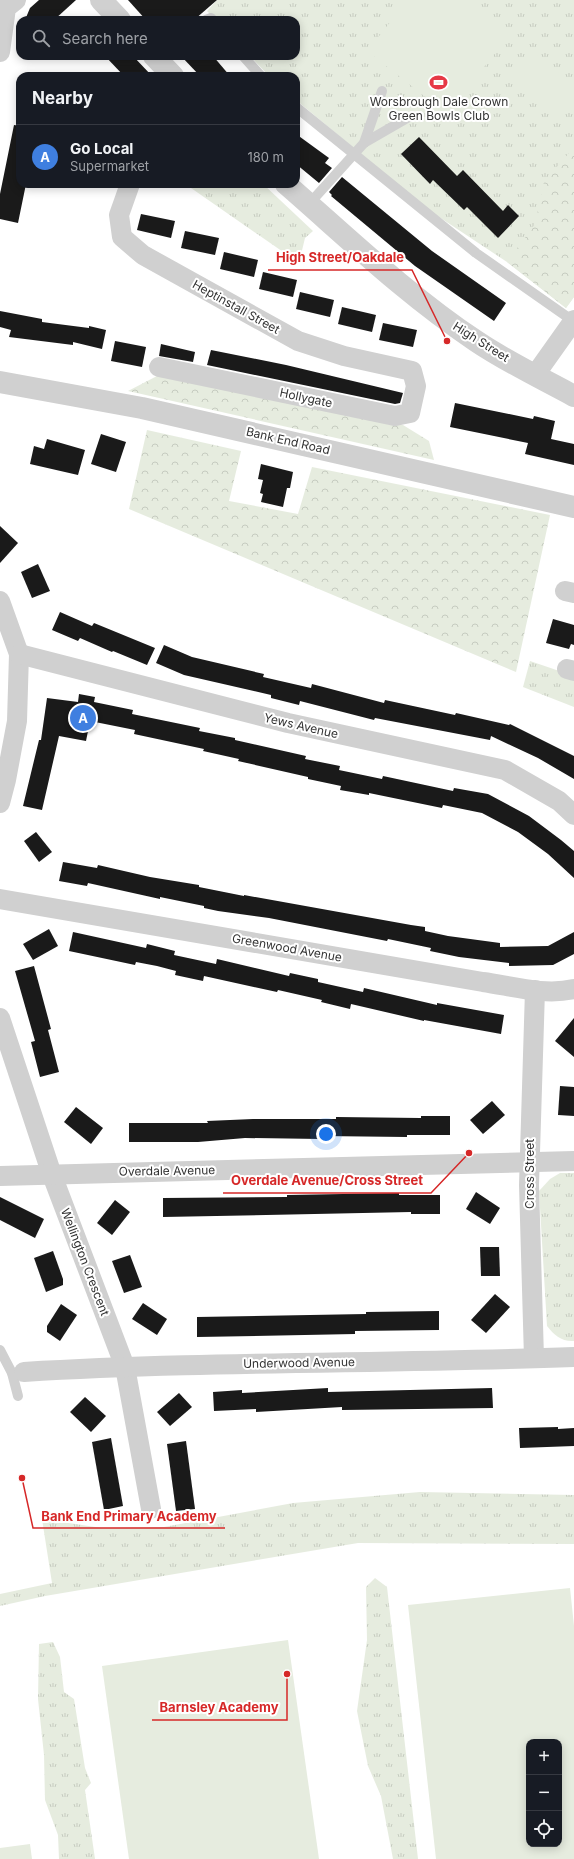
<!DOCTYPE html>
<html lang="en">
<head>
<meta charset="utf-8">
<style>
  :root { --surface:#171b24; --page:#242831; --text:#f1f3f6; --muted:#9ea1a6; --line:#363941; --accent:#e63946 }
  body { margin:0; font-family:Inter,sans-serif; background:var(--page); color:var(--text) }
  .controls { position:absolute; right:12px; bottom:12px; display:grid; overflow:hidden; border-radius:8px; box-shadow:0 2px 10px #0003 }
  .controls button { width:36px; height:36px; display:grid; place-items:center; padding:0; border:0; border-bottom:1px solid var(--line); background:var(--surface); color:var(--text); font:20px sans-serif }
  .you { position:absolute; left:326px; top:1134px; width:14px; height:14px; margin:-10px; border:3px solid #fff; border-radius:50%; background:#1a73e8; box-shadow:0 0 0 6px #1a73e833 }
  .badge { display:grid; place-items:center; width:26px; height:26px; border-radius:50%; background:var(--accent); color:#fff; font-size:13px; font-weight:700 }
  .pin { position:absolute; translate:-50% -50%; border:2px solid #fff; box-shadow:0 1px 4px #0006 }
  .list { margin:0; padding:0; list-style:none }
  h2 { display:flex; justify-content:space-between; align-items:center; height:52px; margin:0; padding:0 16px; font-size:17px }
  h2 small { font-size:13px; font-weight:400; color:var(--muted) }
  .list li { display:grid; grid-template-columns:26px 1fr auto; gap:12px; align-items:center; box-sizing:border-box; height:64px; padding:0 16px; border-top:1px solid var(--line) }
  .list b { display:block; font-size:15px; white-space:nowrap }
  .list p { margin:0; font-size:13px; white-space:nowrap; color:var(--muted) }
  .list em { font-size:13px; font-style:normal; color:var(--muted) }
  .icon { flex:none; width:22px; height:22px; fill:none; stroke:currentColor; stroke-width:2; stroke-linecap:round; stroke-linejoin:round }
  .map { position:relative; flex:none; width:574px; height:1859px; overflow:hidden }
  .search { position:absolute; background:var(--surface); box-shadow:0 2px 10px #0003; left:16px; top:16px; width:284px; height:44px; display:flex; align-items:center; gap:10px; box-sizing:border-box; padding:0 14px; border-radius:12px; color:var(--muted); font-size:15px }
  .panel { position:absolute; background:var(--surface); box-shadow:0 2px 10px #0003; left:16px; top:72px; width:284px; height:116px; border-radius:12px }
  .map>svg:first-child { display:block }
</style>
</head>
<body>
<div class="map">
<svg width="574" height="1859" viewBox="0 0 574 1859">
  <defs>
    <pattern id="grass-tufts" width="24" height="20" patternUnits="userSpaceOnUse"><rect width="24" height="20" fill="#e6ecdf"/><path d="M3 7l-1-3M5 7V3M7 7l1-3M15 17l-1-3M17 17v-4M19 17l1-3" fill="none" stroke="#c6cbc0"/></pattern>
    <pattern id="forest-crowns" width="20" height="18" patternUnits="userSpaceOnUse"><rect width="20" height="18" fill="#e6ecdf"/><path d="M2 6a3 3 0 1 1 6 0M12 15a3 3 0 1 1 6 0" fill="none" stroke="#c6cbc0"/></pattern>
  </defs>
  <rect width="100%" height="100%" fill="#fff"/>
  <g fill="url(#grass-tufts)">
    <path d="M217 0H574V297L566 308 507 262 427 209 296 100V76H269L250 56H296V20H216L207 11Z"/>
    <path d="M191 184H263L313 231 305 238 299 263 191 188Z"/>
    <path d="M530 661 574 676V707L523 687Z"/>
    <path d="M560 1173H574V1341C562 1342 554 1335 547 1326L539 1191 550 1179Z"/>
    <path d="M420 1492 574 1495V1544L358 1543 45 1596 0 1606V1594L52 1583 42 1519 102 1528 164 1527 293 1503Z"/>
    <path d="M375 1578 387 1587 418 1859H393L381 1796 368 1766 357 1711 367 1640 366 1587Z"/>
    <path d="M53 1642 60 1657 64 1692 74 1699 85 1768 91 1783 85 1790 95 1859H59L58 1835 45 1800 44 1755 38 1699 39 1644Z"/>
  </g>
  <g fill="url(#forest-crowns)">
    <path d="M574 147V297L566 308 507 262 535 224 544 182Z"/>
    <path d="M157 376 403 425 429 441 434 460 128 391Z"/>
    <path d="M147 430 241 451 229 501 298 514 312 467 550 515 516 672 129 509Z"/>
  </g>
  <g fill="#e6ecdf" fill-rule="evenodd">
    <path d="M408 0H466L510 34 447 114 367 51Z"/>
    <path d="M532 51 574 85V102L558 121 509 80Z"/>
    <path d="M570 1588 574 1626V1859H436L408 1605ZM529 1742H559V1844H529Z"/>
    <path d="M288 1640 319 1859H129L102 1666Z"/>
    <path d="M30 1844 32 1859H0V1848Z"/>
  </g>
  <g fill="#1a1a1a">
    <path d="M39 0H76L54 20H25L30 8Z"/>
    <path d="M128 0H217L194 20H146Z"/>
    <path d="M105 56H133L152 76H124Z"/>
    <path d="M181 56H213L230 76H200Z"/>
    <path d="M14 125 20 126V184H26L18 223 0 219V194Z"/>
    <path d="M296 134 329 158 325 163 332 168 319 183 296 164Z"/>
    <path d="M419 137 457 176 463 170 503 211 508 205 519 216 498 238 467 207 464 210 433 180 430 184 401 154Z"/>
    <path d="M342 177 432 251 506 303 494 321 415 266 331 196 332 195 329 192Z"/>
    <path d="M141 214 175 221 171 238 137 230Z"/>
    <path d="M185 231 219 238 215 255 181 248Z"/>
    <path d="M224 252 258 260 254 277 220 269Z"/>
    <path d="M263 272 297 280 293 297 259 289Z"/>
    <path d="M300 292 334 300 330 317 296 309Z"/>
    <path d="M342 307 376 315 372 332 338 324Z"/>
    <path d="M0 311 42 319V322L89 328V326L106 330 102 349 73 342V345L9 337 11 330 0 327Z"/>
    <path d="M383 323 417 330 413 347 379 340Z"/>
    <path d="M115 341 146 347 142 367 111 361Z"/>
    <path d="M161 344 195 352 193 362 159 356Z"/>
    <path d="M211 350 286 365 403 393 400 403 395 404 207 365Z"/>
    <path d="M455 403 533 419 534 416 555 421 551 439 574 444V465L525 454 528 443 450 427Z"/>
    <path d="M101 434 126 442 116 472 91 464Z"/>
    <path d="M47 439 85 450 78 475 30 464 34 446 44 449Z"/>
    <path d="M261 464 293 472 290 488H287L283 507 261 502 263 494 260 493 263 480 258 479Z"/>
    <path d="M0 526 18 543 0 563Z"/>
    <path d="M38 564 50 591 32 598 21 572Z"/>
    <path d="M60 612 92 626 94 623 155 648 147 665 113 651 112 652 80 638 78 641 52 630Z"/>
    <path d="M553 619 574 625V645L571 644 569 649 546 643Z"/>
    <path d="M164 645 192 657 264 674 263 677 311 688 312 684 384 703 385 700 455 715 456 713 509 725 510 724 574 756V779L538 758 491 736 490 740 375 718 374 720 300 701 299 705 271 698V695L184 675 156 663Z"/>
    <path d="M79 694 95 697 94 702 133 710 132 714 200 728 199 731 235 738V740L306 756 305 759 340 766 339 770 382 779 383 776 453 791 454 788 488 794 529 816 561 840 574 851V878L548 854 518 832 482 813 443 805 442 808 369 793V795L340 790 341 786 308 779V777L238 761 239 759 203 751 204 749 134 734 135 730 90 721 86 741 59 736 42 810 23 806 39 740H41L47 698 78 702Z"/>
    <path d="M36 832 52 852 39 862 24 841Z"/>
    <path d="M63 862 97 868 98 865 150 877 199 885V887L244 896V895L411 925 425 927V931L448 936 500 943V947L548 946 574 932V954L553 965 509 966V963L459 957 430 951 431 948 388 939 387 941 269 918 218 911 204 908V906L160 897V899L88 883 87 886 59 881Z"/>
    <path d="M49 929 58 946 33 960 23 944Z"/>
    <path d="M73 932 146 948 147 944 175 951 174 955 216 964 217 959 289 976 290 973 318 979V982L363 992 364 988 437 1005V1003L504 1015 501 1034 424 1020V1021L351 1004 350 1009 321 1002 322 1000 278 990 277 992 204 976 203 981 175 975 176 971 157 966 136 962 135 965 69 951Z"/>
    <path d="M34 966 51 1029 48 1030 59 1072 40 1077 31 1042 35 1041 15 971Z"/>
    <path d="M574 1018V1057L555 1041Z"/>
    <path d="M560 1086 574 1087V1116L558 1115Z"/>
    <path d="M492 1101 505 1115 483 1134 470 1120Z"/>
    <path d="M76 1107 103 1128 91 1144 64 1122Z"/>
    <path d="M421 1116H450V1135H407V1137L321 1136V1139L245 1138 198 1142H129V1123H208L207 1121 253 1119H336V1117L421 1118Z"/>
    <path d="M476 1192 500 1208 490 1224 466 1209Z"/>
    <path d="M399 1193V1195H440V1214H411V1212L163 1217V1198L287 1197V1195Z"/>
    <path d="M0 1197 44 1219 35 1238 0 1220Z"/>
    <path d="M115 1200 130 1212 112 1235 97 1223Z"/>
    <path d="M480 1247H499L500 1276H481Z"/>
    <path d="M53 1251 63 1279V1285L46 1292 34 1258Z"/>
    <path d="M130 1255 142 1287 124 1293 112 1261Z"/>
    <path d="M495 1294 510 1307 486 1333 471 1320Z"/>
    <path d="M143 1303 167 1319 157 1335 132 1319Z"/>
    <path d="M61 1304 77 1315 60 1341 47 1332V1326Z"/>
    <path d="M439 1311V1330L355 1331V1334L197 1337V1317L366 1314V1312Z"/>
    <path d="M328 1388V1392L492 1388 493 1408 342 1410V1407L256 1412V1409L214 1411 213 1392 242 1390V1393Z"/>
    <path d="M179 1393 192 1407 170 1426 157 1412Z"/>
    <path d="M85 1397 106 1416 91 1432 70 1412Z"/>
    <path d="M558 1427V1429L574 1428V1446L520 1448 519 1428Z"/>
    <path d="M111 1438 123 1506 104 1510 92 1442Z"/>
    <path d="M186 1441 195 1509 176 1511 167 1444Z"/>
  </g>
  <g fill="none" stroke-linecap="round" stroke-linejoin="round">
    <g stroke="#d0d0d0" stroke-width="10">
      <path d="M206 20 211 18 213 20"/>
      <path d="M243 56 261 76"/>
      <path d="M296 107 476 253 573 321"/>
      <path d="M364 143 409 117"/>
      <path d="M309 204 364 143 382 91"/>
      <path d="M0 1350 12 1373 24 1372"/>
      <path d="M12 1373 18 1396"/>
    </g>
    <g stroke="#d0d0d0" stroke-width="20">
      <path d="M0 52 6 8 16 0"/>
      <path d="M130 184 119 215 122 237 143 255 298 341 344 356 412 371 416 386 410 413 395 416 159 367"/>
      <path d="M535 375 574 320"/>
      <path d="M565 591 574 593"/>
      <path d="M0 601 19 654 17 721 6 780 0 803"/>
      <path d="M19 654 288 723 505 770 559 801 574 815"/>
      <path d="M567 669 574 671"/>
      <path d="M0 899 483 982C512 986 545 996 574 989"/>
      <path d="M0 1018 52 1175 125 1367 151 1509"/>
      <path d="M0 1176 574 1161"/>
      <path d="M534 1358 529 1185 535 990"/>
      <path d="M24 1372C207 1361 391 1364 574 1357"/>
    </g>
    <g stroke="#d0d0d0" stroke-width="22">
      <path d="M101 0 120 20"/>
      <path d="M154 56 173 76"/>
      <path d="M286 184C348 238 407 295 476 341 507 362 541 378 574 396"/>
      <path d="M0 382 142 408 574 507"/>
    </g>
  </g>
  <defs>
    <symbol id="stadium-bare" viewBox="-9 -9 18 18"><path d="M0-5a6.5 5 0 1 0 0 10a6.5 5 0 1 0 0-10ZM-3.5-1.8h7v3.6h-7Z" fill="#e63946" stroke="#fff" stroke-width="2.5" paint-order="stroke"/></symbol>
  </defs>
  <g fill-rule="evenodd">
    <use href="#stadium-bare" x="426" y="70" width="25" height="25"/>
  </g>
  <g text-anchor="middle" stroke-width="4" stroke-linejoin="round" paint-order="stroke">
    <g font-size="12" fill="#333" stroke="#fff">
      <text x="439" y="106">Worsbrough Dale Crown<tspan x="439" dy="14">Green Bowls Club</tspan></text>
    </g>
    <g font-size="12" fill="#333" stroke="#fff">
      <text transform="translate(236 307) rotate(29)" y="4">Heptinstall Street</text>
      <text transform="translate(481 342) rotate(32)" y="4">High Street</text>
      <text transform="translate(306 398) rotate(12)" y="4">Hollygate</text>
      <text transform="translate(288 441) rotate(13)" y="4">Bank End Road</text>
      <text transform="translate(301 726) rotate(13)" y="4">Yews Avenue</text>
      <text transform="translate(287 948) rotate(10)" y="4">Greenwood Avenue</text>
      <text transform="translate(167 1171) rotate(-1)" y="4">Overdale Avenue</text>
      <text transform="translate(530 1174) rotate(-90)" y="4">Cross Street</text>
      <text transform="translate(85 1262) rotate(69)" y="4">Wellington Crescent</text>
      <text transform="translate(299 1363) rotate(-1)" y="4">Underwood Avenue</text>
    </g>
  </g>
  <path fill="none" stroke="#d62828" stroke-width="1.5" d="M447 341L412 270H268M469 1153L431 1193H223M22 1478L33 1528H225M287 1674L287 1720H152"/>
  <g fill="#d62828" stroke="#fff" stroke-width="1.5">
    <circle cx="447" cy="341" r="4"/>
    <circle cx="469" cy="1153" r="4"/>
    <circle cx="22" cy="1478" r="4"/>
    <circle cx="287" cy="1674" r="4"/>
  </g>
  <g font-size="13" text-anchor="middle" font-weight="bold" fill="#d62828" stroke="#fff" stroke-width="4" stroke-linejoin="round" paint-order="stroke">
    <text x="340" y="262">High Street/Oakdale</text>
    <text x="327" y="1185">Overdale Avenue/Cross Street</text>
    <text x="129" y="1521">Bank End Primary Academy</text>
    <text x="219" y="1712">Barnsley Academy</text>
  </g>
</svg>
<div class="controls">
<button>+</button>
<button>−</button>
<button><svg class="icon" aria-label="locate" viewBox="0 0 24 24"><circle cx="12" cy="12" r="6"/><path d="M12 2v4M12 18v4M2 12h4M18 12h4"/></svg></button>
</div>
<div class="you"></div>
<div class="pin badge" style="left:83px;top:718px;background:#3f7fe0">A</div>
<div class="search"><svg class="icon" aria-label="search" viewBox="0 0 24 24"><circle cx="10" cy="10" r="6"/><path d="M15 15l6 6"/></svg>Search here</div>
<section class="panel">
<h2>Nearby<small></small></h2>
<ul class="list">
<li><span class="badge" style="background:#3f7fe0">A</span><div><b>Go Local</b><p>Supermarket</p></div><em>180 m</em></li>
</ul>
</section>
</div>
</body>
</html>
